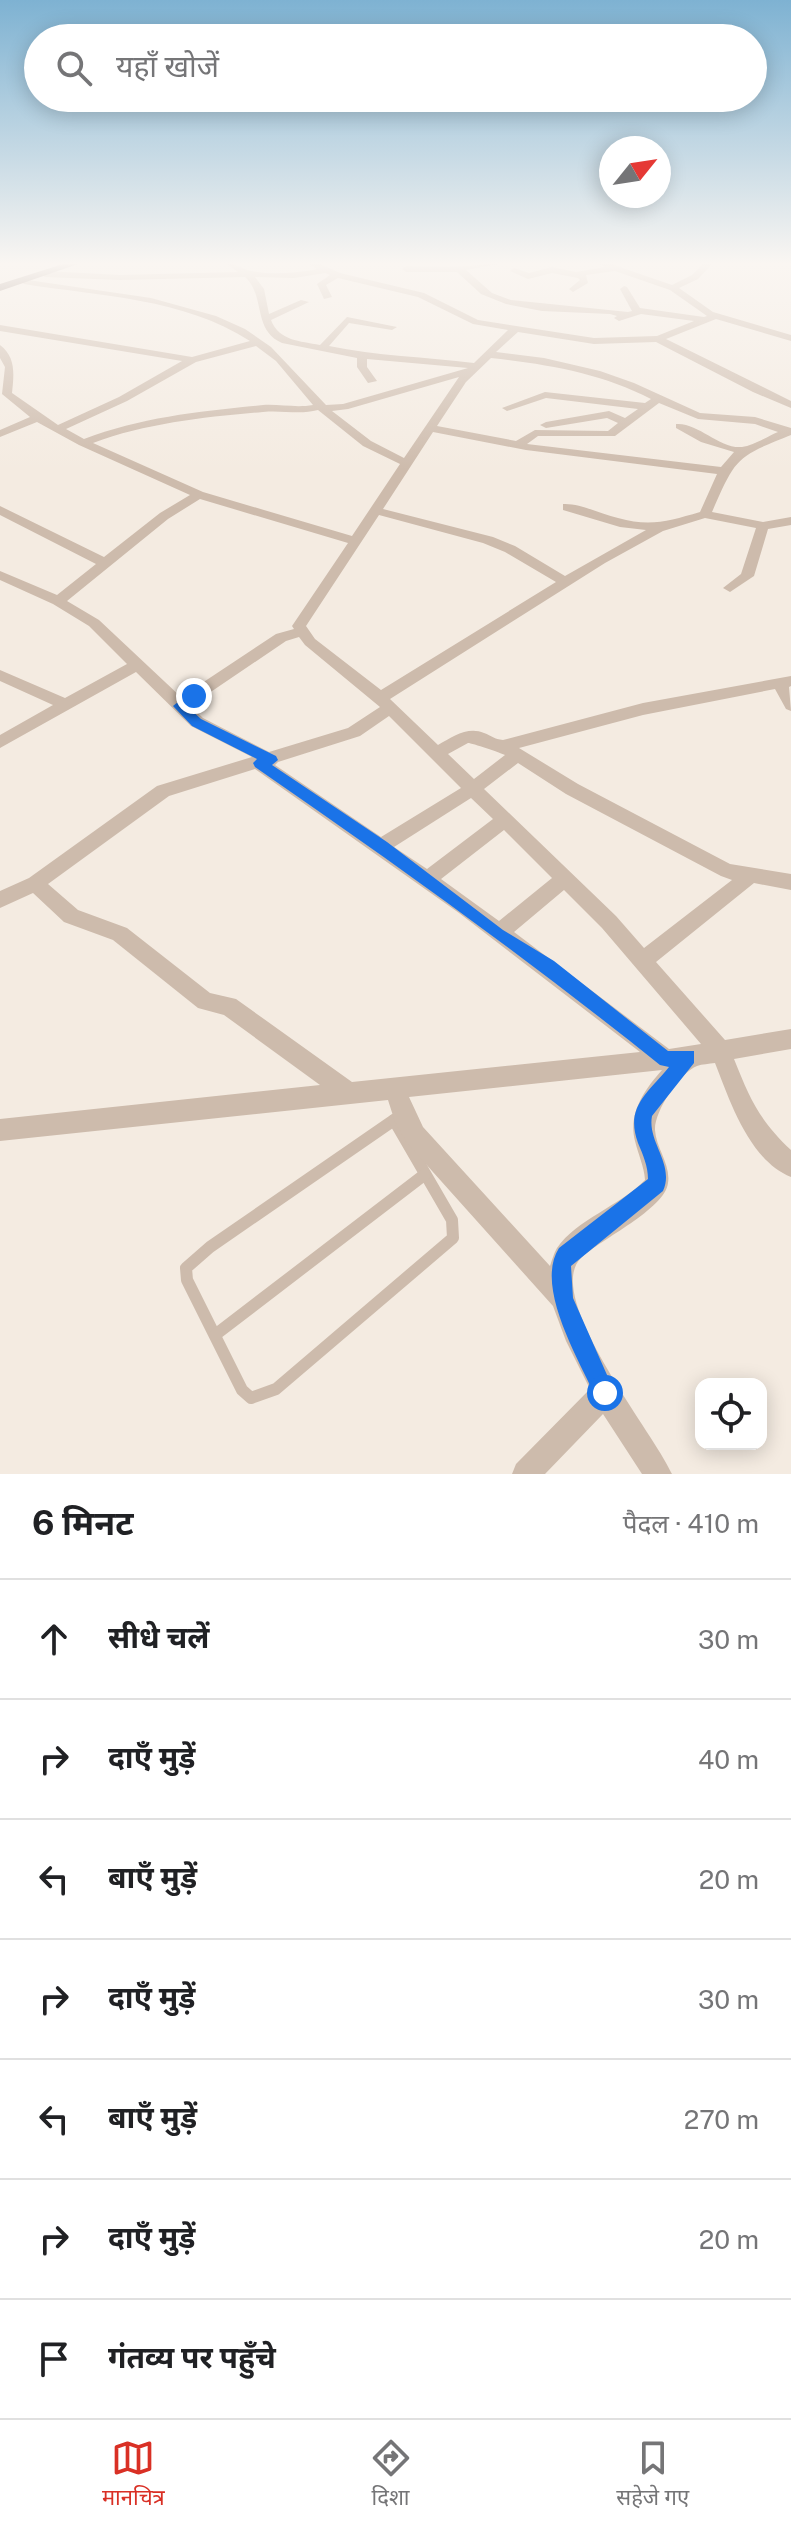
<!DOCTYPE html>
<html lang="hi">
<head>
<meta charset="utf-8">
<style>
  :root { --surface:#fff; --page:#f6f6f6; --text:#202124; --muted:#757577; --line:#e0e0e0; --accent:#d93025 }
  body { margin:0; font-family:"Public Sans","Noto Sans Devanagari",sans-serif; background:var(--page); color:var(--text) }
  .controls { position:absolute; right:24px; bottom:24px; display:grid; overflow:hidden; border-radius:16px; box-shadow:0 4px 20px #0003 }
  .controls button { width:72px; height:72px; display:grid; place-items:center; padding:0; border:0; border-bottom:2px solid var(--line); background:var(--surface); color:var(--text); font:40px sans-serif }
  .compass { position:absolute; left:599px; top:136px; width:72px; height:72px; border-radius:50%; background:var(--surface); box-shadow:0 4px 20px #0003; rotate:60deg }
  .stop { position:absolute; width:24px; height:24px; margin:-18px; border:6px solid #1a73e8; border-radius:50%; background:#fff }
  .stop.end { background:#1a73e8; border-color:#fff; box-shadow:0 2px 8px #0008 }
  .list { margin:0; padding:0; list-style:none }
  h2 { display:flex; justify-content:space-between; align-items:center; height:104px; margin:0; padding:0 32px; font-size:34px }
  h2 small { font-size:26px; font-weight:400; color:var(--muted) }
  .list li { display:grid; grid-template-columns:52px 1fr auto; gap:24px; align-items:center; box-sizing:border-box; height:120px; padding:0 32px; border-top:2px solid var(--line) }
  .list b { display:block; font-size:30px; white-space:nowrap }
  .list em { font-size:26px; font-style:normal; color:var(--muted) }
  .icon { flex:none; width:44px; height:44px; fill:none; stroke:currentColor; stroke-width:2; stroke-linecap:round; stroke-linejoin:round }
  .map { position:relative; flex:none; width:791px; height:1474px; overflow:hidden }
  .search { position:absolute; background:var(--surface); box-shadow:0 4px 20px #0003; left:24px; right:24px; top:24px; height:88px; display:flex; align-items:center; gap:20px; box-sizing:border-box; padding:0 28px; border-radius:44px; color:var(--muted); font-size:30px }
  .sheet { height:944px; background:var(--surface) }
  nav { display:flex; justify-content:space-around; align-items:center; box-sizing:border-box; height:112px; border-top:2px solid var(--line); background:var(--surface); font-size:22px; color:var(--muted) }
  nav a { display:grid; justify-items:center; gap:4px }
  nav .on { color:var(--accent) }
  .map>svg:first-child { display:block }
</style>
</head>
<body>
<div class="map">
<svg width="791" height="1474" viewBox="0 0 791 1474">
  <rect width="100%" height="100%" fill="#f4ebe1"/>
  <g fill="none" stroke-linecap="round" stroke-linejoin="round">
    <g stroke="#cdbbac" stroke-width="12">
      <path d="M394 1120 452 1220 453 1238 276 1389 251 1398 242 1390 187 1280 186 1268 210 1247Z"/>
      <path d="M394 1120 402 1115"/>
      <path d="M215 1335 424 1175"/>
    </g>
    <path fill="#cdbbac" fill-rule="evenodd" d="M227 264C237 264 243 270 252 271 271 275 294 273 313 270L317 269 309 264H320L340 273 424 293 478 320 594 338 657 336 694 321 641 314 619 321 614 318 617 316 610 314 542 311 506 304 481 294 457 272H406L402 269 406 266 449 267 498 264 466 270 492 293 511 300 628 312 632 311 620 289 624 286 627 287 640 308 704 317 707 316 670 290 615 271 586 275 588 283 573 292 569 289 580 280 578 278 552 273 528 279 510 271 514 268 529 273 552 267 576 272 605 267 599 264H611L672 285 692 275 703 264H712L698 279 679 288 713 312 791 335V341L716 319 666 339 791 401V408L753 392 656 342 594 344 518 332 496 352 544 358 600 371 634 383 700 413 755 417 791 428V435C736 457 736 457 712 512L763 522 791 517V525L768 529 754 576 730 592 723 588 741 574 756 528 705 518 663 531 605 563 390 699 438 745C452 737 468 726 484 733 492 736 494 739 503 740L643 703 791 676V686L789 687 791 711 786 709 775 689 643 715 519 748 578 784 730 864 791 874V890L754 883 656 962 725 1040 791 1029V1049L734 1059C750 1099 759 1120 791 1150V1177C749 1160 730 1101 715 1063 709 1064 702 1064 697 1066 680 1072 654 1112 655 1130 656 1148 671 1165 668 1183 665 1209 601 1239 581 1258 542 1297 655 1434 672 1474H642L603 1414 545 1474H512L516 1464 590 1389 566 1341 553 1306 407 1143 395 1122 388 1100 0 1141V1119L320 1085 224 1015 198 1008 113 940 64 922 33 893 0 908V891L29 878 157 786 252 757 191 726 136 672 0 748V735L53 705 0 681V670L65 698 127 664 89 626 53 604 0 580V571L57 595 96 564 0 515V506L104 557 160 513 190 495 79 445 37 422 0 437V430L30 417 2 394 5 367 0 358V345C16 357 14 374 12 393L58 425 119 397 182 361 0 331V325L192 357 250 341C184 298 99 296 24 284L20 281 21 279 151 298 216 316 245 329 271 347 326 405 343 404 468 368 367 359V367L377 381 368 383 357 367V358L282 343C252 330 266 296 245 277L120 280 45 277 41 274 45 271 120 275 238 272ZM325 273 330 275 317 284 324 299 332 297 326 285 338 278 418 297 473 324 508 330 474 363C426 357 376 356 329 346L349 323 392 330 397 327 347 317 320 345C300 341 279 341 271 320L309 302 301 300 269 314 264 289 255 277 294 278ZM256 346 276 361 313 405C296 408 280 404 263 405 202 411 141 417 84 439L66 429 127 401 196 362ZM491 358C546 364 601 373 651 399L645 403 545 392 502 408 507 411 546 398 638 409 625 418 609 411 546 422 540 425 546 428 607 418 618 423 608 431 535 430 516 441 437 426 466 382ZM459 377 404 458 371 441 332 411 348 409ZM659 403 698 419 755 424 778 432C768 436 753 446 742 447 719 449 698 422 676 424V428L701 442 734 452 721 467 527 444 538 436H615ZM318 410 363 446 400 464 352 536 203 492 93 443C147 423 206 417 263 412 282 410 300 415 318 410ZM433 432 526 450 717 474 700 512C669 521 650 527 618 518 601 514 580 503 563 504V510L620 527 646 530 565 576 515 546 493 537 383 509ZM200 499 348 543 292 626 294 629 276 634 181 697 99 620 67 601 168 519ZM379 515 483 543 505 552 556 582 381 690 315 639 306 626ZM299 637 305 645 380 707 348 728 269 752 203 718 190 706 286 641ZM389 716 461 788 381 837 275 765 278 762 360 736ZM468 743C472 743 501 753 505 755L474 779 448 754ZM518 763 566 794 721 876 732 880 644 948 616 916 484 789ZM255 769 459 913 640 1052 352 1082 236 999 210 993 127 928 78 910 48 884 169 796ZM471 798 493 819 427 869 394 847ZM504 830 552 878 499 921 441 879ZM564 890 602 928 701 1044 669 1049 514 932ZM662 1070C644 1090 628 1114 635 1141 638 1154 644 1166 645 1180 621 1205 576 1220 557 1248 554 1253 552 1260 550 1266L423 1127 409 1097Z"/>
    <path fill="#7d675c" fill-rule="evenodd" d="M63 264H78L0 291V284Z"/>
  </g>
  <linearGradient id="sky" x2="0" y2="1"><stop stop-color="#7eb2d2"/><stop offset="0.56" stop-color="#faf6f2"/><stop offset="1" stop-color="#faf6f2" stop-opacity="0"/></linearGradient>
  <rect width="791" height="470" fill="url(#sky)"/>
  <path fill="#1a73e8" d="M189 693 200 696 188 707 201 719 276 756 278 760 272 765 387 842 503 930 554 961 668 1051H694V1063L652 1116C647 1142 675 1164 663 1191L571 1266 573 1298 615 1393 612 1400 605 1403 597 1400C580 1361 534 1287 559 1248L648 1179C648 1166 643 1155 638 1143 625 1107 647 1094 669 1067L660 1065C529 960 393 862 255 767L253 763 257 759 192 726 173 706Z"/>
</svg>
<div class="controls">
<button><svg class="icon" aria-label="locate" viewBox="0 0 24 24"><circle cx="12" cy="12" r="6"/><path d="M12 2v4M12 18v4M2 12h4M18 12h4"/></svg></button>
</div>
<svg class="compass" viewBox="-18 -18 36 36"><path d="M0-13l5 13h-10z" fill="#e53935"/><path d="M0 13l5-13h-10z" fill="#757577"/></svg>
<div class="stop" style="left:605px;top:1393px"></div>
<div class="stop end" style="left:194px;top:696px"></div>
<div class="search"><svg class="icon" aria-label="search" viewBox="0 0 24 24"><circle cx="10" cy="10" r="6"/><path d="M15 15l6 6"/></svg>यहाँ खोजें</div>
</div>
<section class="sheet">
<h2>6 मिनट<small>पैदल · 410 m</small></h2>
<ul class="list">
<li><svg class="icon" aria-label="ahead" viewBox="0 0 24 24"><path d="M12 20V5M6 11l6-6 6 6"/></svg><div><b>सीधे चलें</b></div><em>30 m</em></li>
<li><svg class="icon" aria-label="right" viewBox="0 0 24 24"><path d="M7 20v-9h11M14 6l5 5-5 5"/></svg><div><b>दाएँ मुड़ें</b></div><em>40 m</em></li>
<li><svg class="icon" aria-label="left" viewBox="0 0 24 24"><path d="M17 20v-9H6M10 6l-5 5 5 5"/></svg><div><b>बाएँ मुड़ें</b></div><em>20 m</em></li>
<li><svg class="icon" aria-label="right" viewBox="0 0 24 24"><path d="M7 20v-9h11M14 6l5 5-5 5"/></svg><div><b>दाएँ मुड़ें</b></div><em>30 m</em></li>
<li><svg class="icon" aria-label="left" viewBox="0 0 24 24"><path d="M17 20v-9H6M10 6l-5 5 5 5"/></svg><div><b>बाएँ मुड़ें</b></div><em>270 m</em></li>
<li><svg class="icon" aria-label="right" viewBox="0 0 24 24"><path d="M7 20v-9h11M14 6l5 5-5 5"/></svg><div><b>दाएँ मुड़ें</b></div><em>20 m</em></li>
<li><svg class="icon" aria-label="arrive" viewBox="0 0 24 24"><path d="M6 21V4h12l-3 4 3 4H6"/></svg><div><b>गंतव्य पर पहुँचे</b></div></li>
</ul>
</section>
<nav>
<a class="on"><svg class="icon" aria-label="map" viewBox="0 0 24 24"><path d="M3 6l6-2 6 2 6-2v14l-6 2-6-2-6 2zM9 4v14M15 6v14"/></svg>मानचित्र</a>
<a><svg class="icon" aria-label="directions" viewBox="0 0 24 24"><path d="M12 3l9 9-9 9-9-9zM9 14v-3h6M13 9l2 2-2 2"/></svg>दिशा</a>
<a><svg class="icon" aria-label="saved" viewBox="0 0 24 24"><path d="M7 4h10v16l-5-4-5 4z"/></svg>सहेजे गए</a>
</nav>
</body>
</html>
